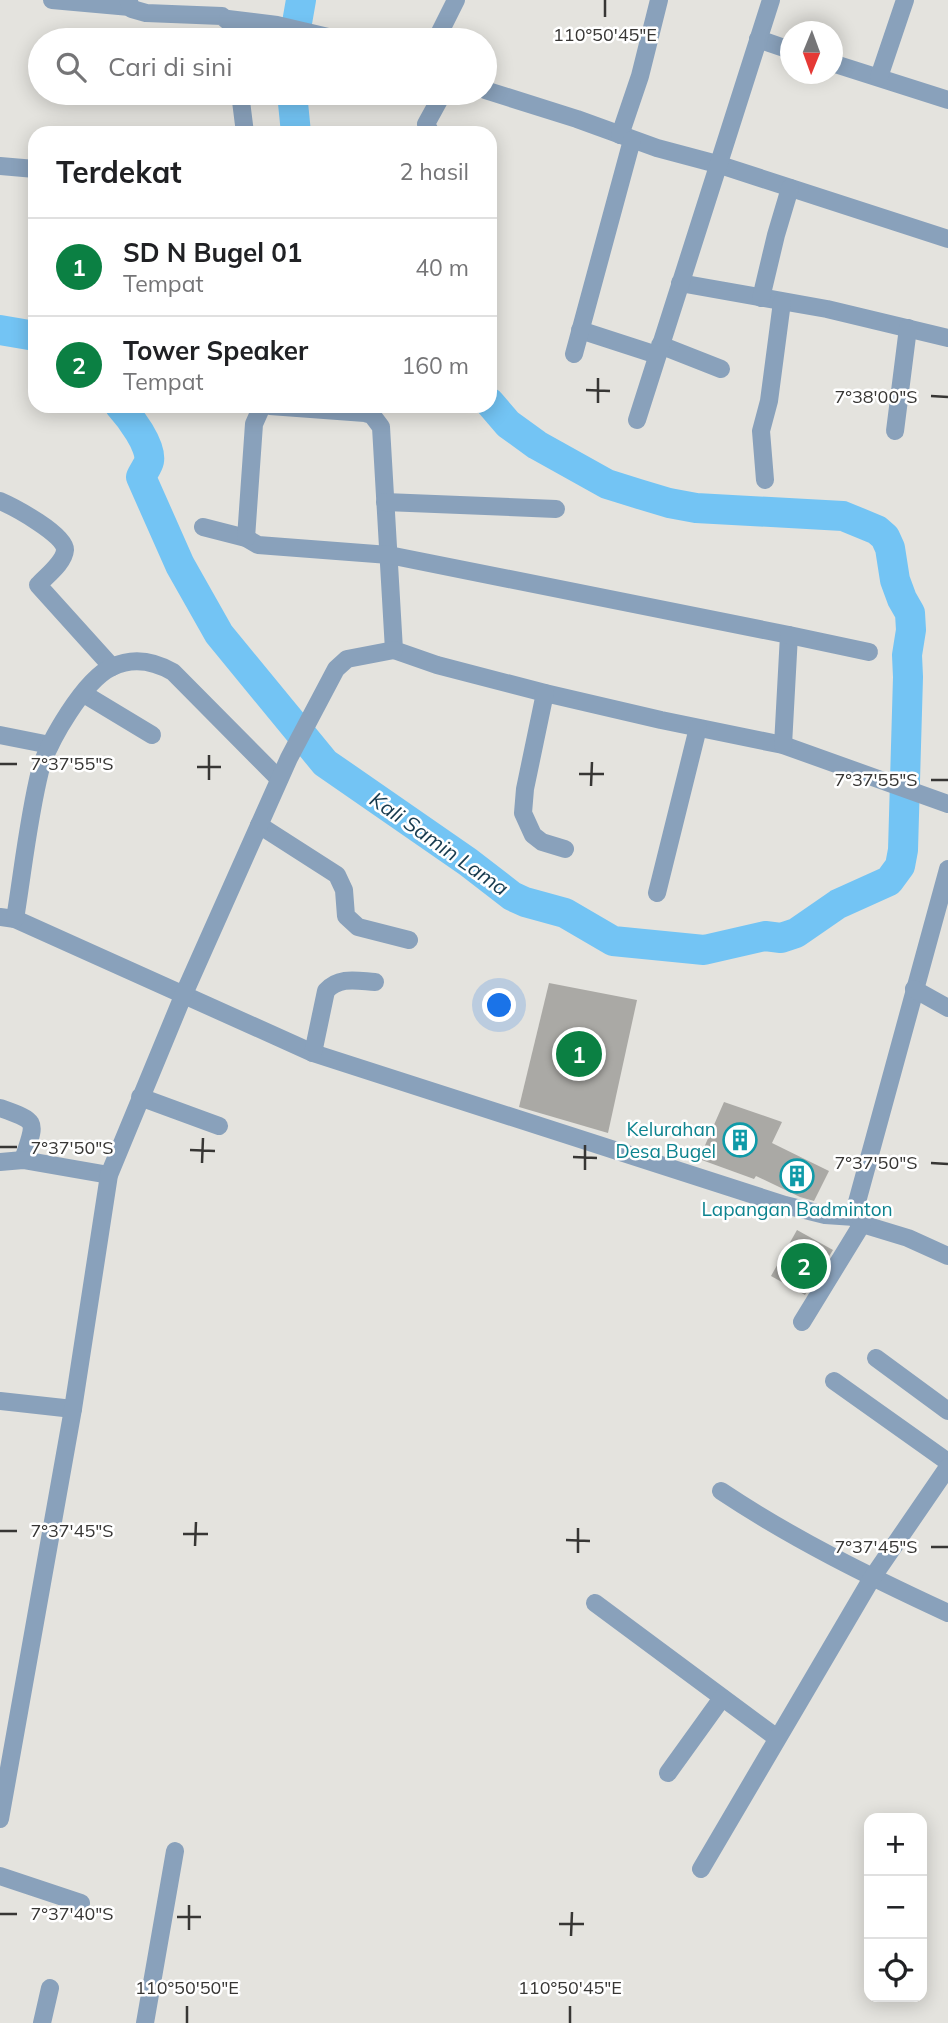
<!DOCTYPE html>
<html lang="id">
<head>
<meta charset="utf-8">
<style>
  :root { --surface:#fff; --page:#f6f6f6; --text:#202124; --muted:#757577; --line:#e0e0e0; --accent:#0b8043 }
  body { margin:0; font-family:Mulish,sans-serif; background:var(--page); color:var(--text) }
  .controls { position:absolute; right:21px; bottom:21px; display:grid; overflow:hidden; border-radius:14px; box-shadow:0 4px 18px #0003 }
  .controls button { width:63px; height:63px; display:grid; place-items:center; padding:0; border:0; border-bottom:2px solid var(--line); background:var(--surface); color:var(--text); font:35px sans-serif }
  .compass { position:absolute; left:780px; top:21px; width:63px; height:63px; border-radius:50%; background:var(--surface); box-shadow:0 4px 18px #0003; rotate:181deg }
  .you { position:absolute; left:500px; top:1006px; width:24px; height:24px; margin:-18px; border:5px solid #fff; border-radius:50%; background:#1a73e8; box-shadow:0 0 0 10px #1a73e833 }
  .badge { display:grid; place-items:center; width:46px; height:46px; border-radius:50%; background:var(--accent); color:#fff; font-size:23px; font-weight:700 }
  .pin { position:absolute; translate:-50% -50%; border:4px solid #fff; box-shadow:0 2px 7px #0006 }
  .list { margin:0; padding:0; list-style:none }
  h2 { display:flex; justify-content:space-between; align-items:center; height:91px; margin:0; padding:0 28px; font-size:30px }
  h2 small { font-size:23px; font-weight:400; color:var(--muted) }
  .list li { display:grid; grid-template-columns:46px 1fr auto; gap:21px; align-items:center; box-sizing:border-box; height:98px; padding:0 28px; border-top:2px solid var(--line) }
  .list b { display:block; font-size:26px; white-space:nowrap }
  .list p { margin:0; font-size:23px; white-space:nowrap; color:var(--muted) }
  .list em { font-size:23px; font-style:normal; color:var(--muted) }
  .icon { flex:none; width:38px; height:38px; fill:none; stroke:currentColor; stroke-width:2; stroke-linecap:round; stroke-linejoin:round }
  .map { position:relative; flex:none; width:948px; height:2023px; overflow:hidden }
  .search { position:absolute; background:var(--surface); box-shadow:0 4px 18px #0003; left:28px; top:28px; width:469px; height:77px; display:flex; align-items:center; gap:18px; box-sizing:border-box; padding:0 24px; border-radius:38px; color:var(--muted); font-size:26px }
  .panel { position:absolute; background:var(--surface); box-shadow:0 4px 18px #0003; left:28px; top:126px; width:469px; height:287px; border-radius:21px }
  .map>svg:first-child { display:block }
</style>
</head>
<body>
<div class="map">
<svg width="948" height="2023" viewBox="0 0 948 2023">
  <rect width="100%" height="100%" fill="#e4e3de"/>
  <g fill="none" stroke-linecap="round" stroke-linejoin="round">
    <g stroke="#73c4f4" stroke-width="30">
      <path d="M294 40 301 0"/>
      <path d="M292 93 296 133"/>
      <path d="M0 330 35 336"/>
      <path d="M120 406C130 417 152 446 149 461 148 466 143 472 141 477L180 565 219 634 325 763 468 862 512 896 525 902 565 913 613 941 704 950 765 936 781 938 796 933 838 904 889 881 900 866 903 850 908 677 907 655 911 630 910 613 902 599 895 580 890 548 885 537 877 530 843 516 696 508 669 503 639 494 607 484 537 445 508 424 490 403"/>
    </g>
  </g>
  <g fill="#aaa9a5">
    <path d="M549 983 637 1000 608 1133 519 1107Z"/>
    <path d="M724 1102 782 1122 772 1143 829 1171 814 1201 800 1197 756 1176 754 1179 699 1159Z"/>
    <path d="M797 1230 833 1250 805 1295 771 1276Z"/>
  </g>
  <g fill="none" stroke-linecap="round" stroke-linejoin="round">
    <g stroke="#89a1bb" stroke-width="18">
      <path d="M52 0 130 7"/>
      <path d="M128 0 132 9 146 13 222 16 230 23 234 40"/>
      <path d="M228 19 277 25 341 40"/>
      <path d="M758 39 790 50"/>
      <path d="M436 40 456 0"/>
      <path d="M832 63 948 100"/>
      <path d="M879 77 905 0"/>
      <path d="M485 90 577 119 657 148 717 164 948 239"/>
      <path d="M240 93 245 133"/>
      <path d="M431 133 426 124 443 93"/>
      <path d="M620 135 640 76 659 0"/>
      <path d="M0 166 35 169"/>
      <path d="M680 283 827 309 948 338"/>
      <path d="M761 298 776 235 790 188"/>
      <path d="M580 330 657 355"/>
      <path d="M660 345 721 369"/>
      <path d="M574 354 632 140"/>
      <path d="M270 406 365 413 372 415 381 427 394 650 437 665 545 693 661 720 783 745 948 804"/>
      <path d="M637 420 771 0"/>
      <path d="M895 431 908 328"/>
      <path d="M765 480 761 431 769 401 782 302"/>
      <path d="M0 501C14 507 66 535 65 550 64 563 46 576 38 585L112 667"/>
      <path d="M385 502 556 509"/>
      <path d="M203 527 246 538 258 545 389 555 789 635 783 745"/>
      <path d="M246 538 254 424 262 406"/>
      <path d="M789 635 869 652"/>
      <path d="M545 693 525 789 523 813 533 835 542 842 565 849"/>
      <path d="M84 694 152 735"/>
      <path d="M0 735 50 745"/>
      <path d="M259 825 337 875 344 890 346 916 358 927 409 940"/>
      <path d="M948 869 854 1213 856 1219 862 1224 908 1238 948 1256"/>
      <path d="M657 893 698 728"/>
      <path d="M0 917 15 919 313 1053 785 1205 825 1215 855 1217"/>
      <path d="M15 919C23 870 28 820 40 771 48 742 84 680 112 667 133 657 154 661 173 672L279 779"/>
      <path d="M914 989 948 1008"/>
      <path d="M313 1053 326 991C339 976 358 981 375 982"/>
      <path d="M140 1097 219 1126"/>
      <path d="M0 1108C39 1122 36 1120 23 1160"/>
      <path d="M0 1162 23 1160 109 1175"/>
      <path d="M802 1322 862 1224"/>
      <path d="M876 1358 948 1411"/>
      <path d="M834 1381 948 1462"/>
      <path d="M0 1401 73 1409"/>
      <path d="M721 1491C793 1539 870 1577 948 1613"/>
      <path d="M595 1603 777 1738"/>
      <path d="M668 1773 722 1698"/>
      <path d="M0 1819 73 1409 109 1175 183 996 289 758 336 669 347 659 394 650"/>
      <path d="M701 1869 872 1578 948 1467"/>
      <path d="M0 1876 81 1903"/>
      <path d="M42 2023 50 1988"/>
      <path d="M145 2023 175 1851"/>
    </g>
  </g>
  <path fill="none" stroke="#373634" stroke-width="2.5" d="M605 17V0M586 390 610 391M931 396 948 397M598 403V378M0 764H17M197 767H221M579 774H604M209 780V755M931 780H948M591 786 592 762M0 1147H17M190 1150 215 1151M573 1157 597 1158M202 1163 203 1138M931 1163 948 1164M585 1170V1145M0 1531H17M183 1534H208M566 1540 590 1541M195 1546 196 1522M931 1547H948M578 1553V1528M0 1914H17M177 1917H201M559 1924H584M189 1930V1905M571 1936 572 1912M187 2023V2006M570 2023V2006"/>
  <defs>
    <symbol id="building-ring" viewBox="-11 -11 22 22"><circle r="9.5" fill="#fff" stroke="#0f9aa8" stroke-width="1.5"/><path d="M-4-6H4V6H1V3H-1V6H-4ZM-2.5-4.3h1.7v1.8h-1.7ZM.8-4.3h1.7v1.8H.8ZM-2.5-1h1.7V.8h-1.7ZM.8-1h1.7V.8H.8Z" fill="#0f9aa8"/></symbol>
  </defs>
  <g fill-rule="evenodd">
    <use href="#building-ring" x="721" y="1121" width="38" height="38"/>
    <use href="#building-ring" x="778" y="1157" width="38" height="38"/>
  </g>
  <g text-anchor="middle" stroke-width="5" stroke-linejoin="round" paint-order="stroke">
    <g font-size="19" fill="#0d838f" stroke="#fff" text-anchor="end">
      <text x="716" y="1136">Kelurahan<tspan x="716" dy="22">Desa Bugel</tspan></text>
      <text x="797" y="1216" text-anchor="middle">Lapangan Badminton</text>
    </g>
    <g font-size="21" font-style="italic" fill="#173b4f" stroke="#fff">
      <text transform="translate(439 844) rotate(35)" y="7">Kali Samin Lama</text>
    </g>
  </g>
  <g font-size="18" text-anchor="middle" fill="#373634" stroke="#fff" stroke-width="5" stroke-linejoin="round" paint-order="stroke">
    <text x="605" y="41">110°50'45"E</text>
    <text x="876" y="403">7°38'00"S</text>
    <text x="72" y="770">7°37'55"S</text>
    <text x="876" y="786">7°37'55"S</text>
    <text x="72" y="1154">7°37'50"S</text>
    <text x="876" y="1169">7°37'50"S</text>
    <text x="72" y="1537">7°37'45"S</text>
    <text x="876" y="1553">7°37'45"S</text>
    <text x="72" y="1920">7°37'40"S</text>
    <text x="187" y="1994">110°50'50"E</text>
    <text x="570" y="1994">110°50'45"E</text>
  </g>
</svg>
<div class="controls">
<button>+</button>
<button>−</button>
<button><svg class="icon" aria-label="locate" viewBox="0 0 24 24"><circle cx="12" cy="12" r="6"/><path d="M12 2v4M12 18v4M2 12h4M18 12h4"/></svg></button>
</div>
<svg class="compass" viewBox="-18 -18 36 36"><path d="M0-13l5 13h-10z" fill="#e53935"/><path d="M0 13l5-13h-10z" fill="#757577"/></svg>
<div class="you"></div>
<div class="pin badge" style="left:579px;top:1054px">1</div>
<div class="pin badge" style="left:804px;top:1266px">2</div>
<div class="search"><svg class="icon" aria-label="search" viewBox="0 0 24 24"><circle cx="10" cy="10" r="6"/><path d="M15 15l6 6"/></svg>Cari di sini</div>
<section class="panel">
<h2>Terdekat<small>2 hasil</small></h2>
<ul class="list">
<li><span class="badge">1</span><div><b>SD N Bugel 01</b><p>Tempat</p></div><em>40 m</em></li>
<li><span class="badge">2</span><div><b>Tower Speaker</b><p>Tempat</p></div><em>160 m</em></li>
</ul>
</section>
</div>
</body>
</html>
